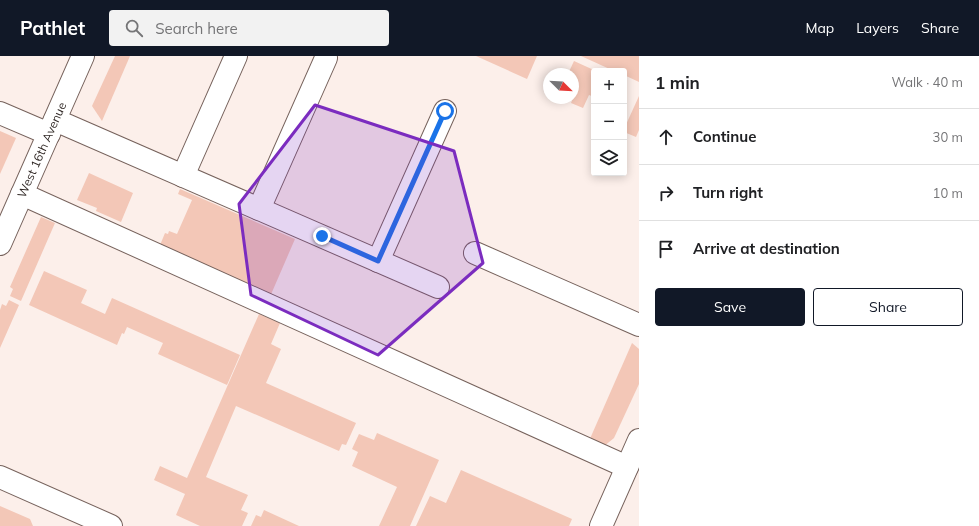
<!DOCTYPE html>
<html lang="en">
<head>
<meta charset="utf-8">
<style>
  :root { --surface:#fff; --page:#f2f2f2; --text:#202124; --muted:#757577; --line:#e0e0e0; --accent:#111827 }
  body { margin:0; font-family:Mulish,sans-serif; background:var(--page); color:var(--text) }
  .controls { position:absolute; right:12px; top:12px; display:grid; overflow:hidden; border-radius:4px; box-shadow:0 2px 10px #0003 }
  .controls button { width:36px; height:36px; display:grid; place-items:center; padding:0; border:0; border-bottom:1px solid var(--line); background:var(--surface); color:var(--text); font:20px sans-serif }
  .compass { position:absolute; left:543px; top:12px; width:36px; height:36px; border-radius:50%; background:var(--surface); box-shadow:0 2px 10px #0003; rotate:114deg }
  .stop { position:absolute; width:12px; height:12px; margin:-9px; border:3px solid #1a73e8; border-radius:50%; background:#fff }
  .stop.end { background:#1a73e8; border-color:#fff; box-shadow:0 1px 4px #0008 }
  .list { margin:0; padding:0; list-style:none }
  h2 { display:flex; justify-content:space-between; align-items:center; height:52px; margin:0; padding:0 16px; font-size:17px }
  h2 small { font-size:13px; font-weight:400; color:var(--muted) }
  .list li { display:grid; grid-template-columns:26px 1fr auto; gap:12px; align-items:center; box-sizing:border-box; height:56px; padding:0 16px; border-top:1px solid var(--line) }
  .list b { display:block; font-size:15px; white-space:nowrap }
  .list em { font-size:13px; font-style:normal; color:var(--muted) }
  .actions { display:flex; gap:8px; padding:12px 16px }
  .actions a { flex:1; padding:9px 0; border:1px solid var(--accent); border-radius:4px; text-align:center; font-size:14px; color:var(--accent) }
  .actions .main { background:var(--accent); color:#fff }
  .icon { flex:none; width:22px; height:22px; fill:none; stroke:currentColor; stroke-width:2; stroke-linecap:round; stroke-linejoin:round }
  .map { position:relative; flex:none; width:639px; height:470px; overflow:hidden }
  header { display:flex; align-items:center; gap:24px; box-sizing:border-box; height:56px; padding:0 20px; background:var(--accent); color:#fff }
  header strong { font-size:19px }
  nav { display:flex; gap:22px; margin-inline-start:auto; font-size:14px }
  .search { width:280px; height:36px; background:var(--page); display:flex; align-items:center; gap:10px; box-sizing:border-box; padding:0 14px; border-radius:4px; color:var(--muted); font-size:15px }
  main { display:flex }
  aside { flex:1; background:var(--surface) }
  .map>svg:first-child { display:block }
</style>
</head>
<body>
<header>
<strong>Pathlet</strong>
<div class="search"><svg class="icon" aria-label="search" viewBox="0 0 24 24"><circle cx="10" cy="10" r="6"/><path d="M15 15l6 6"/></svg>Search here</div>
<nav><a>Map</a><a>Layers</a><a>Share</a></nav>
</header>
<main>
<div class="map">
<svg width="639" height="470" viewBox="0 0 639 470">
  <rect width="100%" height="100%" fill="#fcefea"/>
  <g fill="#f3c7b7">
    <path d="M115 0H130L102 65 92 50Z"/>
    <path d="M476 0H537L527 23Z"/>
    <path d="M581 0H639V26L624 19V15H614Z"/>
    <path d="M574 5 596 15H594V41L589 39 583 52 571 47 576 35 573 33V18H568Z"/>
    <path d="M639 40V74L636 81 624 76V73Z"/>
    <path d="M0 75 16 82 0 118Z"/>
    <path d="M89 117 133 137 121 166 96 155 97 152 77 144Z"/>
    <path d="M180 133 295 183 269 243 158 194 165 177 168 178 169 175 177 178 192 144 178 138Z"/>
    <path d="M41 161 55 167 21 245 10 240 13 233 10 231Z"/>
    <path d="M44 215 87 234 81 247 105 258 112 242 240 299 227 329 158 298 163 287 127 271 124 278 122 277 117 289 29 249Z"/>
    <path d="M9 244 19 249 0 292V254L2 248 6 250Z"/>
    <path d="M259 258 280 267 271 288 281 293 266 327 356 367 346 389 342 388 339 395 236 350 206 421 248 439 241 454 248 457 242 470H200L176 459 185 438 154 424 160 410 187 422Z"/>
    <path d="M632 287 639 293V328L614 382 603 391 589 385Z"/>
    <path d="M377 377 439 404 410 470H379L397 431 352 410 358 396 352 393 359 378 374 384Z"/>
    <path d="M461 414 572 463 569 470H416L430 440 446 447Z"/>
    <path d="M0 450 30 463 33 470H0Z"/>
    <path d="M264 454 299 470H251L256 459 261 461Z"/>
  </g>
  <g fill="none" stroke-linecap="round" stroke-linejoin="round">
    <defs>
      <g id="minor">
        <path d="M0 57 49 78"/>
        <path d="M55 64 438 231"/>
        <path d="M183 120 236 0"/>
        <path d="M22 138 627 411"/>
        <path d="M259 153 326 2"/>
        <path d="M0 188 83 0"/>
        <path d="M475 197 639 269"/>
        <path d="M378 205 445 55"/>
        <path d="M0 421 111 470"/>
        <path d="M601 470 639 384"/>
      </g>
    </defs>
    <use href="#minor" stroke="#76625c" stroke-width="24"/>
    <use href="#minor" stroke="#fff" stroke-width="22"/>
  </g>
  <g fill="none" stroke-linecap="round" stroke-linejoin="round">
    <path stroke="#1a73e8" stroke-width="5" d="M322 180 378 205 445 55"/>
  </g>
  <path fill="#7b2cbf" fill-opacity="0.2" stroke="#7b2cbf" stroke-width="3" stroke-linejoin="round" d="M315 49 454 95 483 207 378 299 251 239 239 148Z"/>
  <g text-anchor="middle" stroke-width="4" stroke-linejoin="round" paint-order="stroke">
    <g font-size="12" fill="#322a27" stroke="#fff">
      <text transform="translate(42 94) rotate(-66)" y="4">West 16th Avenue</text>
    </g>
  </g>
</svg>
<div class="controls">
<button>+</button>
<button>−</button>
<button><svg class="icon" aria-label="layers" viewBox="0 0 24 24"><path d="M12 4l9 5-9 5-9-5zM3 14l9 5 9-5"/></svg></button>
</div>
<svg class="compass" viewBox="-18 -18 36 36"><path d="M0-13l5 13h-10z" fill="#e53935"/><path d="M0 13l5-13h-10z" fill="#757577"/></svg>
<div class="stop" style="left:445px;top:55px"></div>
<div class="stop end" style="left:322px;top:180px"></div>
</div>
<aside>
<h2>1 min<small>Walk · 40 m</small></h2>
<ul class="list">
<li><svg class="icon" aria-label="ahead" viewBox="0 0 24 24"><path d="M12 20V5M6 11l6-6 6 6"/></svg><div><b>Continue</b></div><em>30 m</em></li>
<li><svg class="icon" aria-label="right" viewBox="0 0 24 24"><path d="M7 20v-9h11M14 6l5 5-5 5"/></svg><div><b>Turn right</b></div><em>10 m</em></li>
<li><svg class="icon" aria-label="arrive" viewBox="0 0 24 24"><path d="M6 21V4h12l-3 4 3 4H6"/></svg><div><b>Arrive at destination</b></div></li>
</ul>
<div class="actions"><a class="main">Save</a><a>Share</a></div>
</aside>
</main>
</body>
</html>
